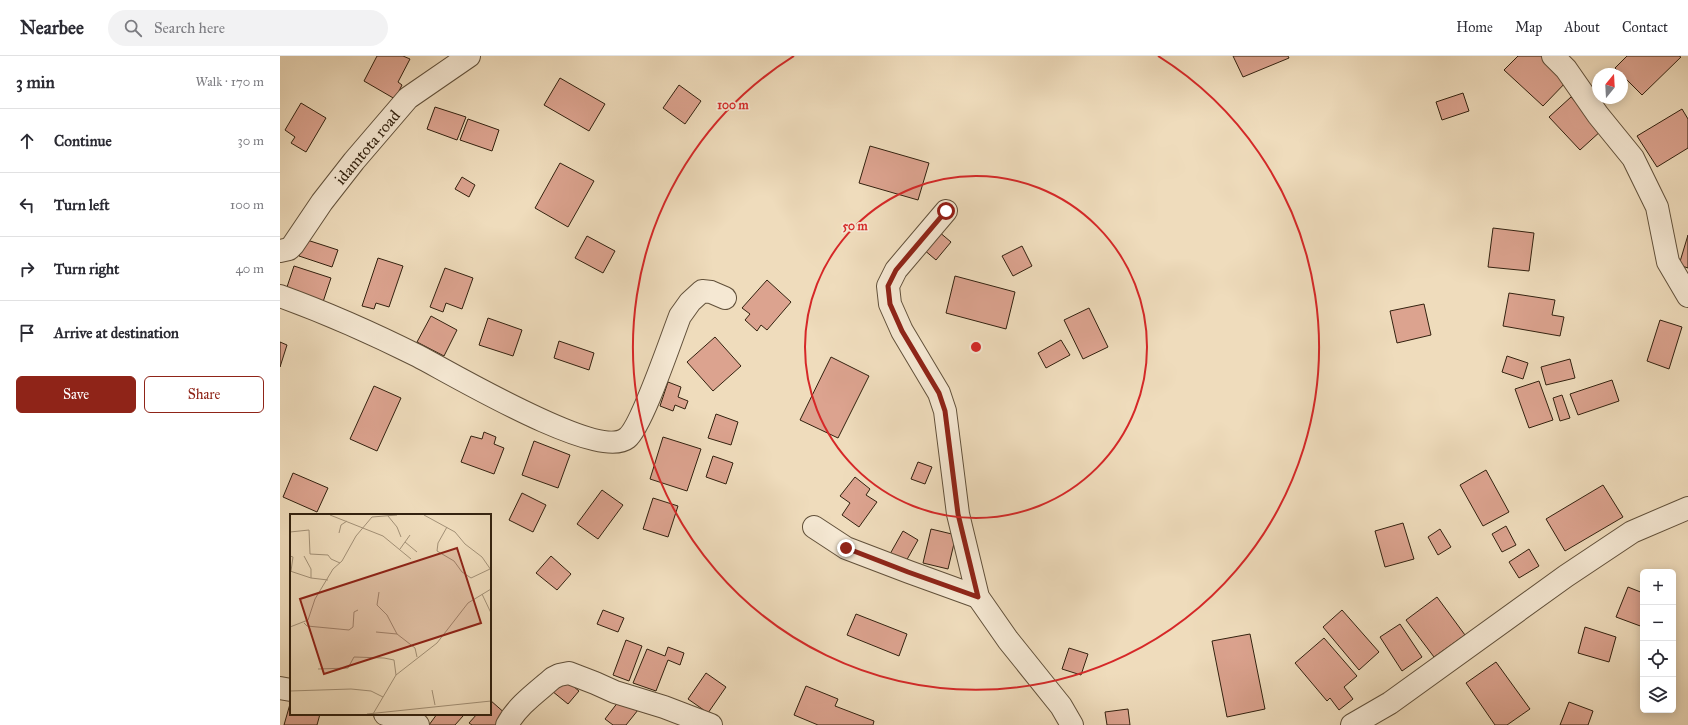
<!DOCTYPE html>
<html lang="en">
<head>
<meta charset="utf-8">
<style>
  :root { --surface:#fff; --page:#f2f2f3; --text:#2b2b33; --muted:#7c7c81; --line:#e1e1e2; --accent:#8f2418 }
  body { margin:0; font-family:"IM FELL Great Primer",serif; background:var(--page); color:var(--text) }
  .controls { position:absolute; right:12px; bottom:12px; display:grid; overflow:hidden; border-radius:6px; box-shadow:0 2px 10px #0003 }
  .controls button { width:36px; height:36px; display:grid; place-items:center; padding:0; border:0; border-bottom:1px solid var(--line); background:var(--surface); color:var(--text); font:20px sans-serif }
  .compass { position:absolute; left:1312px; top:12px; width:36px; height:36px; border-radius:50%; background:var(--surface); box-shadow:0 2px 10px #0003; rotate:18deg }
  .stop { position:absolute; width:12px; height:12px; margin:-9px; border:3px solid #8f2418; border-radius:50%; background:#fff }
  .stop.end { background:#8f2418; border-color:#fff; box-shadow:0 1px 4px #0008 }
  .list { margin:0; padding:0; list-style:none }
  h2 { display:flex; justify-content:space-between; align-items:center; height:52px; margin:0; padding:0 16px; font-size:17px }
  h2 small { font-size:13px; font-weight:400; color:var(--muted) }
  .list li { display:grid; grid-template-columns:26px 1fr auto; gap:12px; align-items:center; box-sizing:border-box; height:64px; padding:0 16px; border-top:1px solid var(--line) }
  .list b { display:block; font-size:15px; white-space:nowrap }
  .list em { font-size:13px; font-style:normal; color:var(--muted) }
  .actions { display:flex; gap:8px; padding:12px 16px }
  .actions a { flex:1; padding:9px 0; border:1px solid var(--accent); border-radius:6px; text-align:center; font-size:14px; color:var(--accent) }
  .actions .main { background:var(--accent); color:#fff }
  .icon { flex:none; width:22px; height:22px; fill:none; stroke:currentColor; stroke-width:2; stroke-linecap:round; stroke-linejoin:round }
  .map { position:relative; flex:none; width:1408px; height:669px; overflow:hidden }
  header { display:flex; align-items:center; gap:24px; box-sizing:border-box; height:56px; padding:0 20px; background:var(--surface); border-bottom:1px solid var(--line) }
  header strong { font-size:19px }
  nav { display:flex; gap:22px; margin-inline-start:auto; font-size:14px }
  .search { width:280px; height:36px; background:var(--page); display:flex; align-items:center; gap:10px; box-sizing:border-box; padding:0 14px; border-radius:22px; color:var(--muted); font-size:15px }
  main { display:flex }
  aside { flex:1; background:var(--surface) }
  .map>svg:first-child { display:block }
</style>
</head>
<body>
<header>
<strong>Nearbee</strong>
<div class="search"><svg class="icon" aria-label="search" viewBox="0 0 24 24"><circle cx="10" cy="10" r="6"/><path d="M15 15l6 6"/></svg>Search here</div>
<nav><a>Home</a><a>Map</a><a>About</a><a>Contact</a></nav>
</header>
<main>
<aside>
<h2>3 min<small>Walk · 170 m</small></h2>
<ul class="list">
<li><svg class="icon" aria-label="ahead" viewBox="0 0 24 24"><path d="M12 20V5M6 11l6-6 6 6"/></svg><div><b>Continue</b></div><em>30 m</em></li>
<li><svg class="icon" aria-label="left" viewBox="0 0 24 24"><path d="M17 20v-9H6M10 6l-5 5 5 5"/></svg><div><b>Turn left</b></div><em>100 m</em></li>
<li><svg class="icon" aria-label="right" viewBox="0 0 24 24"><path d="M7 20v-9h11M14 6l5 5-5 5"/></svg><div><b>Turn right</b></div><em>40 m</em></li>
<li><svg class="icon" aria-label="arrive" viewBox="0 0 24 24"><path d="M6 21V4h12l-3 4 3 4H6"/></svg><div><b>Arrive at destination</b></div></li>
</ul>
<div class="actions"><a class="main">Save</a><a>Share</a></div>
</aside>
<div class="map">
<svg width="1408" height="669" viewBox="0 0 1408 669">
  <rect width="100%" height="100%" fill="#efdcbc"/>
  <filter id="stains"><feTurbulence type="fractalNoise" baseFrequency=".005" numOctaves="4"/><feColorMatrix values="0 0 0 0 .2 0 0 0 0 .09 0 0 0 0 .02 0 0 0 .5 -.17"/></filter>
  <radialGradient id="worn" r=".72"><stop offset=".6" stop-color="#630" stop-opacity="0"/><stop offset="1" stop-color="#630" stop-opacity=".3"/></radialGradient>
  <g fill="#dca38f" stroke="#32210f">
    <path d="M97 0H123L130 3 118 26 122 29 115 43 84 25Z"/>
    <path d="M953 0H1008L1009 2 963 21Z"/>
    <path d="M1238 0H1264L1289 23 1263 50 1224 14Z"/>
    <path d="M1347 0H1399L1401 1 1362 39 1335 12Z"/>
    <path d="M280 22 325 48 309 75 264 49Z"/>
    <path d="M399 29 421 45 405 68 383 52Z"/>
    <path d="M1183 37 1189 55 1162 64 1156 46Z"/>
    <path d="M1291 41 1322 74 1300 94 1269 61Z"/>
    <path d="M21 47 46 62 26 96 11 87 15 81 5 74Z"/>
    <path d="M155 51 186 61 177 84 147 73Z"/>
    <path d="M1402 53 1408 63V92L1377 111 1357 80Z"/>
    <path d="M188 63 219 74 212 95 180 84Z"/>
    <path d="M590 90 649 107 638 144 579 127Z"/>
    <path d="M280 107 314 125 288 171 255 152Z"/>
    <path d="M182 121 195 129 189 141 175 133Z"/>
    <path d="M1213 172 1254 177 1249 215 1208 211Z"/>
    <path d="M658 175 671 186 656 204 643 193Z"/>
    <path d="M1408 179V212L1399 209Z"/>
    <path d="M307 180 335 195 323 217 295 202Z"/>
    <path d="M24 183 58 194 52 211 19 200Z"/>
    <path d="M742 190 752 210 733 220 722 200Z"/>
    <path d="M98 202 123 210 109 251 96 247 94 253 82 250Z"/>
    <path d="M14 210 51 222 43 246 6 234Z"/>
    <path d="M165 212 193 222 182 253 166 247 163 256 150 251Z"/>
    <path d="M675 220 735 236 726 273 666 257Z"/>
    <path d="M487 224 511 246 487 274 481 269 477 275 465 264 470 258 462 252Z"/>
    <path d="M1229 237 1275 244 1272 259 1284 261 1280 280 1223 270Z"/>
    <path d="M1144 248 1151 279 1117 287 1110 255Z"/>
    <path d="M809 252 828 291 803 303 784 264Z"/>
    <path d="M151 260 177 274 164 300 137 286Z"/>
    <path d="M208 262 242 274 233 300 199 289Z"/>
    <path d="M1380 264 1402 271 1389 313 1367 305Z"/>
    <path d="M435 281 461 310 433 335 407 306Z"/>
    <path d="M781 284 790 299 766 312 758 297Z"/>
    <path d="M279 285 314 297 309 314 274 302Z"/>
    <path d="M0 286 7 289 0 311Z"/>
    <path d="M1227 300 1248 307 1243 323 1222 316Z"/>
    <path d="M551 301 589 320 558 382 520 364Z"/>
    <path d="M1290 303 1295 322 1266 329 1261 311Z"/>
    <path d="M1332 324 1339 345 1298 359 1290 338Z"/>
    <path d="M1259 325 1273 364 1249 372 1235 333Z"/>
    <path d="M388 326 401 331 398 341 408 345 405 353 395 349 393 355 380 350Z"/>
    <path d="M94 330 121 342 97 395 70 383Z"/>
    <path d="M1282 339 1290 362 1280 365 1273 342Z"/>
    <path d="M436 358 458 366 451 389 428 382Z"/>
    <path d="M204 376 216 381 214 388 224 392 214 418 181 406 191 380 202 383Z"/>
    <path d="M383 381 421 393 407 435 370 423Z"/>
    <path d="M254 385 290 399 278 432 242 419Z"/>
    <path d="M433 400 453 407 446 428 426 421Z"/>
    <path d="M638 406 652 411 645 428 631 423Z"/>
    <path d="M1206 414 1229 456 1203 470 1180 429Z"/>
    <path d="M13 417 48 432 37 456 3 441Z"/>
    <path d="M575 421 590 433 586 439 597 446 579 471 562 459 570 447 560 440Z"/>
    <path d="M1323 429 1343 461 1285 495 1266 463Z"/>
    <path d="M322 434 343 449 318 483 297 468Z"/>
    <path d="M242 437 266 449 253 476 229 464Z"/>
    <path d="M373 442 398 450 388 481 363 473Z"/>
    <path d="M1123 467 1134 503 1105 511 1095 475Z"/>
    <path d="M1226 470 1236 489 1222 496 1212 478Z"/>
    <path d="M651 473 676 479 668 513 643 507Z"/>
    <path d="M1160 473 1171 491 1158 499 1148 481Z"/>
    <path d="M623 475 638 484 625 507 610 498Z"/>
    <path d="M1249 493 1259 510 1239 522 1229 506Z"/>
    <path d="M271 500 291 518 277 534 256 517Z"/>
    <path d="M1348 531 1363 537V571L1336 561Z"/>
    <path d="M1157 541 1185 579 1154 601 1126 564Z"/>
    <path d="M323 554 344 562 338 576 317 568Z"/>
    <path d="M1062 554 1099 596 1079 614 1043 571Z"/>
    <path d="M576 558 627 578 619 600 567 579Z"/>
    <path d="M1120 568 1142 601 1122 615 1100 581Z"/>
    <path d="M1305 571 1336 581 1329 606 1298 597Z"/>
    <path d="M970 578 985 653 947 661 932 585Z"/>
    <path d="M1044 582 1077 620 1064 631 1073 643 1059 654 1050 642 1047 645 1015 607Z"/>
    <path d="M346 584 362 590 349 625 333 619Z"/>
    <path d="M388 591 404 597 400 609 388 604 376 635 353 627 367 593 385 600Z"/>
    <path d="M789 592 808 598 801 619 782 613Z"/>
    <path d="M1216 606 1250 653 1227 669H1215L1186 627Z"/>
    <path d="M426 617 446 631 428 657 408 643Z"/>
    <path d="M283 622 299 635 288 648 272 635Z"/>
    <path d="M526 630 558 643 555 650 594 665 593 669H538L514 659Z"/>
    <path d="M342 641 358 654 346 669H333L325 663Z"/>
    <path d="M210 644 227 659 218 669H192L189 667 197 658H210Z"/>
    <path d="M1289 646 1313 655 1308 669H1280Z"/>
    <path d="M10 648 11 658H40L37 669H4Z"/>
    <path d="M848 653 850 669H827L825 656Z"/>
    <path d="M157 658H180L183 660 175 669H149Z"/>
  </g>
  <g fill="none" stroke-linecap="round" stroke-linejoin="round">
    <defs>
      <g id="minor">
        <path d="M1273 0 1286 13 1318 59 1353 102 1377 151 1388 206 1408 240"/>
        <path d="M666 155 616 214 608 230 610 248 622 275 659 337 665 355 678 458 698 541 728 584 781 650 792 669"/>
        <path d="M0 195 9 193 13 189 42 146 74 105 128 42 189 0"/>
        <path d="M0 240C47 257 94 278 138 300 171 317 318 405 347 382 362 370 391 283 400 260L410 246 422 235 431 236 445 242"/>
        <path d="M534 471 566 492 629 516 698 541"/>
        <path d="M0 632 11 634"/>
        <path d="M105 658 138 669"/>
        <path d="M227 669C237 650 257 636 273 622L279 619 289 617 315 627 335 636 384 651 431 669"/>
        <path d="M1072 669 1110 647 1286 520 1352 476 1408 452"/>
      </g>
    </defs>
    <use href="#minor" stroke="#61503a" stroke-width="24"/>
    <use href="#minor" stroke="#f5e8d3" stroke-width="22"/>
  </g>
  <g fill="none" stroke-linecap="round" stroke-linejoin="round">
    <path stroke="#8f2418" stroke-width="5" d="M566 492 628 516 698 541 678 458 665 355 659 337 622 275 610 248 608 230 616 214 666 155"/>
  </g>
  <g fill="none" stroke="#d62828" stroke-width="2">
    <circle cx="696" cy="291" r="171"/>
    <path d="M878 0A343 343 0 1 1 514 0"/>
  </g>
  <g text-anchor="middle" stroke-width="3.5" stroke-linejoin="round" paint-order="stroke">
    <g font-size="16" fill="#32210f" stroke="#f5e8d3">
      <text transform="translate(87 91) rotate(-50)" y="6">idamtota road</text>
    </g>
  </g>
  <g transform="translate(10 458)">
    <rect width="201" height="201" fill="#efdcbc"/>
    <path fill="none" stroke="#a39177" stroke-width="1" d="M40 1 93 22 121 45M134 1 165 18 175 30 192 43 201 56M98 2 107 13 111 23M157 13 148 29 147 37 164 47 172 58 181 64 200 55M0 18 19 16 20 40 38 41 41 45 50 49M49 19 51 11 57 7M115 28 127 38M110 35 120 21M0 42 3 43 1 57M14 42 21 55V64M0 57 21 64 38 66M89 78 87 91 97 101 107 120 125 134 127 143M192 80 201 99M14 109 17 112 59 116 63 113 64 98 68 96M0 113 18 106 25 85 43 55 52 47 66 22 82 3 107 1M86 118 107 120M28 155 58 154 64 143 94 144 104 146 106 161M142 176 145 191M0 177 61 175 81 177 93 183M77 200 201 187M83 200 106 161 147 129 178 89 201 75"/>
    <path fill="#8f2418" fill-opacity="0.15" stroke="#8f2418" stroke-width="2" d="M167 34 191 109 34 160 10 85Z"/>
    <rect width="201" height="201" fill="none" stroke="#32210f" stroke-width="2"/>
  </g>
  <circle cx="696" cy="291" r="6" fill="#d62828" stroke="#f5e8d3" stroke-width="2"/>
  <g font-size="12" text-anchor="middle" font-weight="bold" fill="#d62828" stroke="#f5e8d3" stroke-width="3.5" stroke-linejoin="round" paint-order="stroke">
    <text x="453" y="53">100 m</text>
    <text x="575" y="174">50 m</text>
  </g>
  <rect width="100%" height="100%" filter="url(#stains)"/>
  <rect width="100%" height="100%" fill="url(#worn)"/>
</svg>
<div class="controls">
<button>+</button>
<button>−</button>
<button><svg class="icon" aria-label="locate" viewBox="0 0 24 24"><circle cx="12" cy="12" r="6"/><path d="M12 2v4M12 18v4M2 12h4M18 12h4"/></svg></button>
<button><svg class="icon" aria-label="layers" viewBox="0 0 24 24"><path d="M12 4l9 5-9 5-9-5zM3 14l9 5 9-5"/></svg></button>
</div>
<svg class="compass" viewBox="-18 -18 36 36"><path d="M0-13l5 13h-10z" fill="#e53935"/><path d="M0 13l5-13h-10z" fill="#7c7c81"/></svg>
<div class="stop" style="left:666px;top:155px"></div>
<div class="stop end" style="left:566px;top:492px"></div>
</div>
</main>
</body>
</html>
